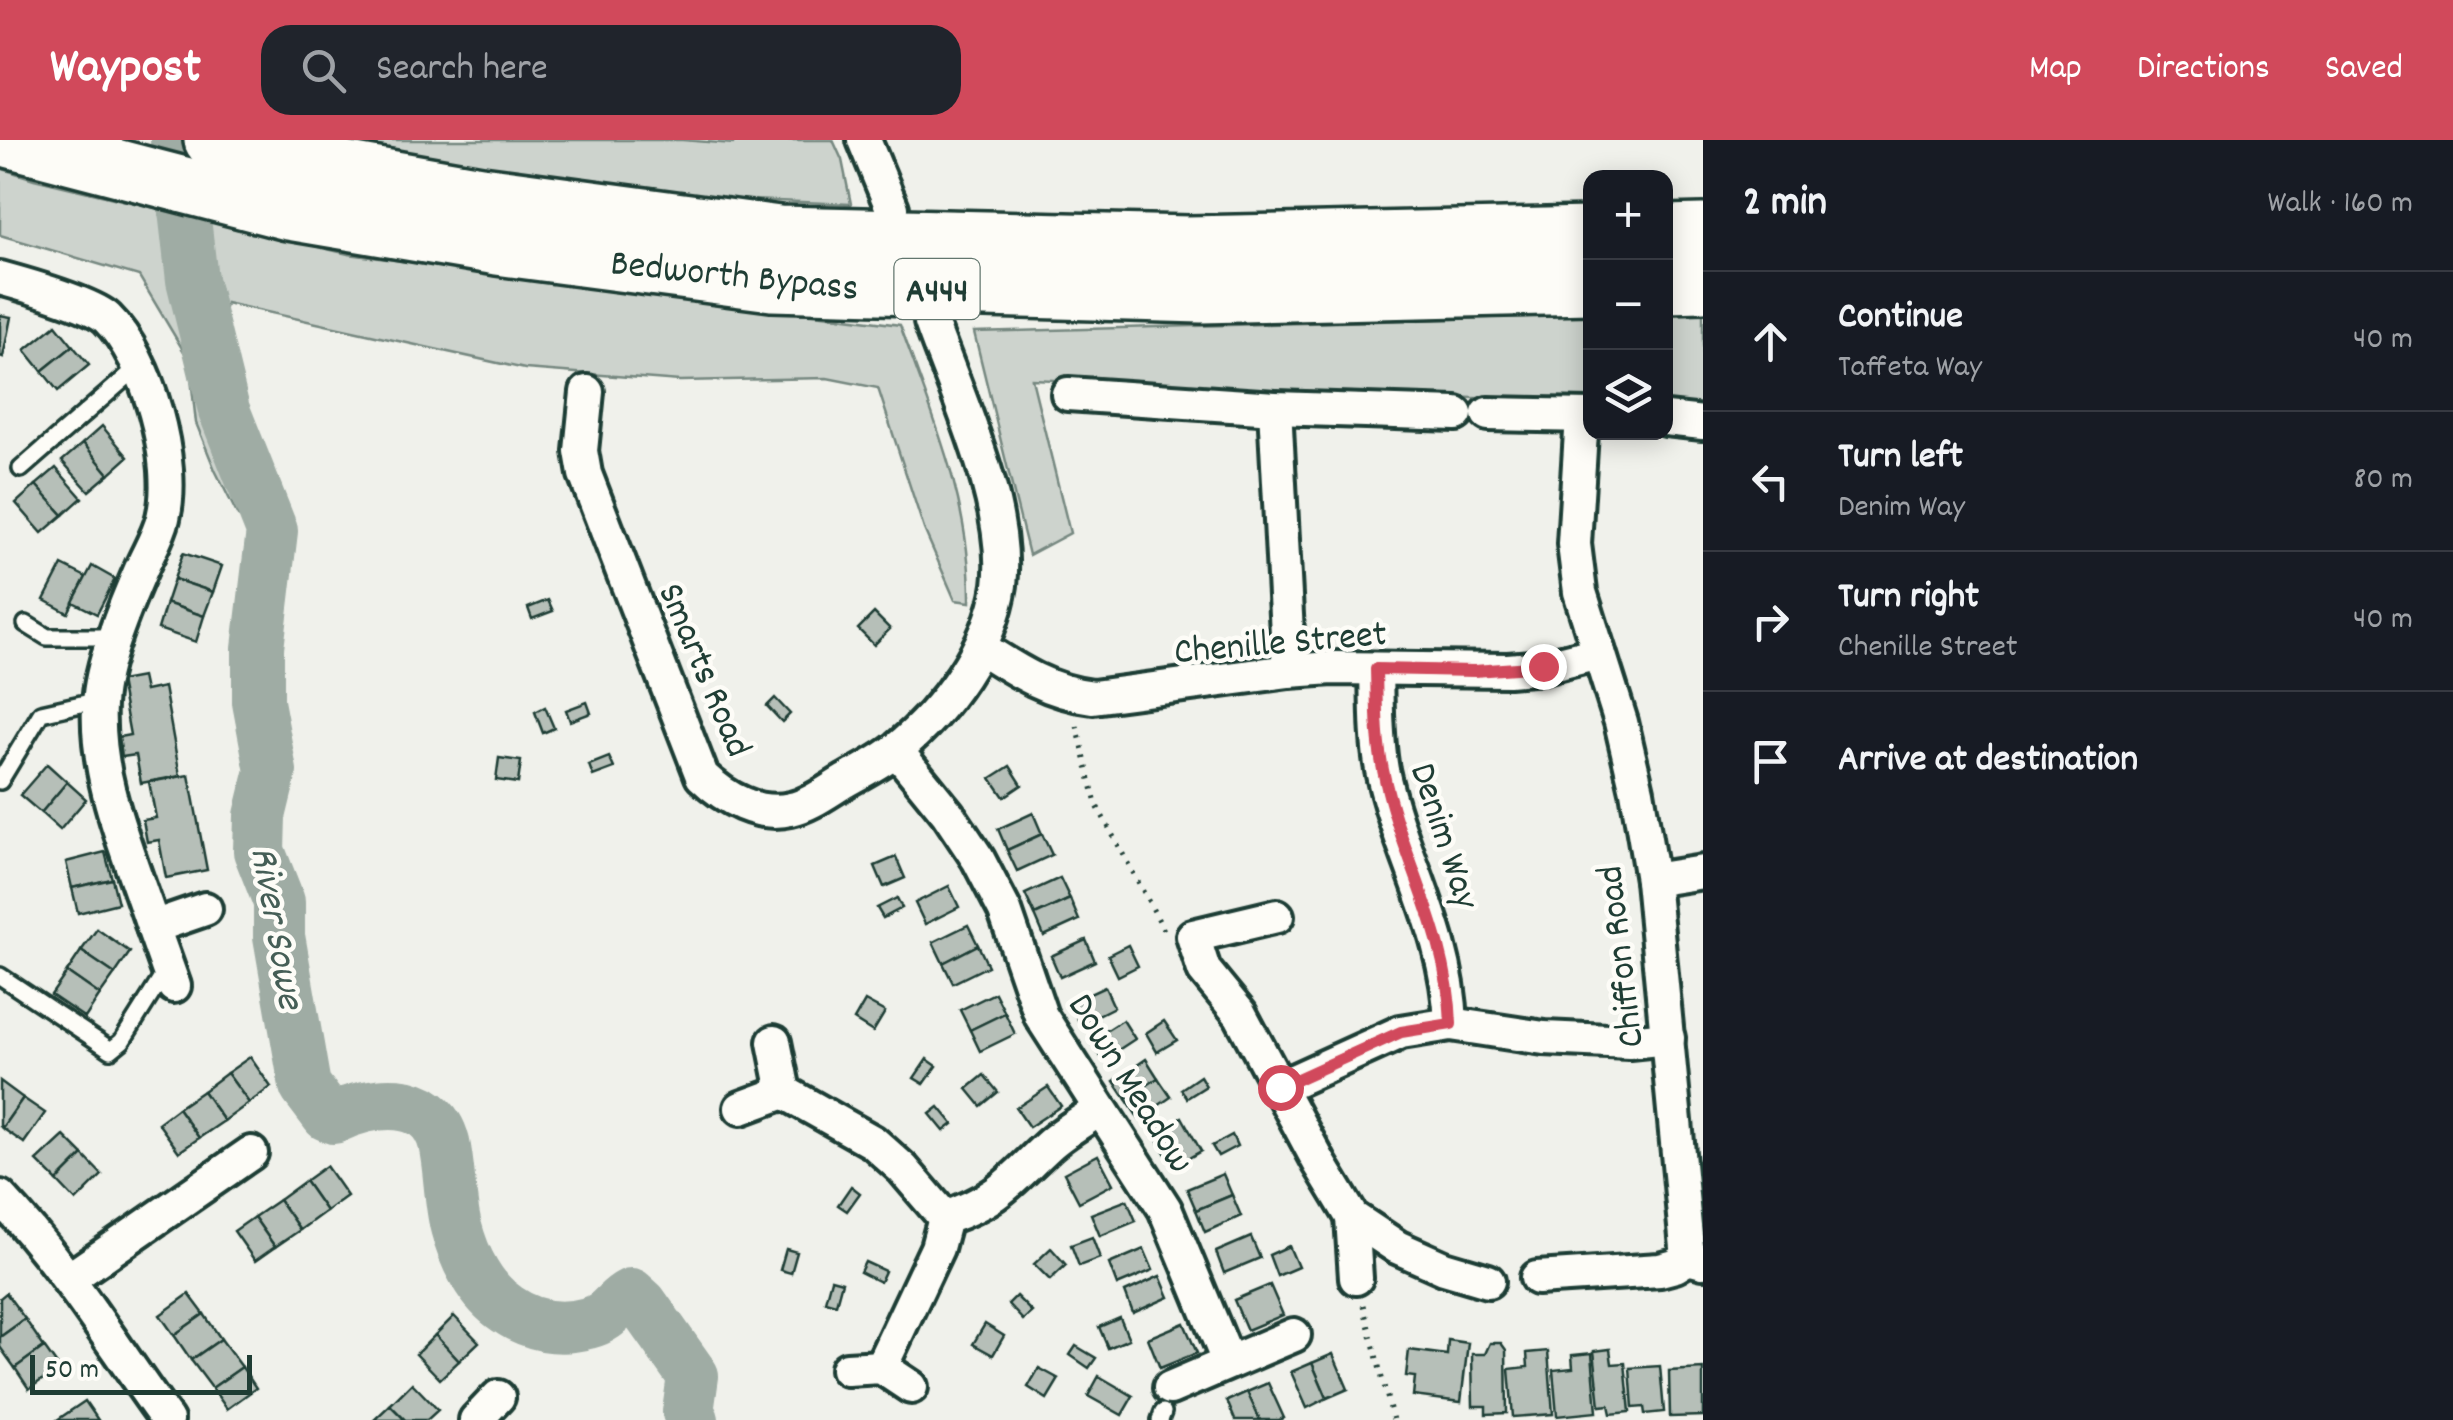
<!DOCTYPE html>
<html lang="en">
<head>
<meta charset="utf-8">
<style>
  :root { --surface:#171b24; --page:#20242c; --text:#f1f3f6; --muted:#9ea1a6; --line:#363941; --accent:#d1495b }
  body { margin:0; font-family:Dekko,sans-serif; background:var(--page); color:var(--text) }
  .controls { position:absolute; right:30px; top:30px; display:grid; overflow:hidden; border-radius:20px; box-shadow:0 5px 25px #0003 }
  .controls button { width:90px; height:90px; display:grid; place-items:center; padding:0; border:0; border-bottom:2px solid var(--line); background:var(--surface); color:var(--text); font:50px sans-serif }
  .scale { position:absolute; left:30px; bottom:25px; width:222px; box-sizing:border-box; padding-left:10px; border:5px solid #1f3d34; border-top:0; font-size:28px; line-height:35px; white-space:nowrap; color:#1f3d34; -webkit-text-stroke:8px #fdfcf7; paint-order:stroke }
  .stop { position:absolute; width:30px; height:30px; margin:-22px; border:8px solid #d1495b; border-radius:50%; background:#fff }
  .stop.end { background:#d1495b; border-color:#fff; box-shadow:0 2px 10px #0008 }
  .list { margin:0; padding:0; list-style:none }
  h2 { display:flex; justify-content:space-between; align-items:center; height:130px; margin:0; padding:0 40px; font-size:42px }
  h2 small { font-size:32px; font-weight:400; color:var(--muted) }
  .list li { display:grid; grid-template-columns:65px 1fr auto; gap:30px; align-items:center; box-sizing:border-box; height:140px; padding:0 40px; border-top:2px solid var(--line) }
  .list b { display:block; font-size:38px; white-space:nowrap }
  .list p { margin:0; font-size:32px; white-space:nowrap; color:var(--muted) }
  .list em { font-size:32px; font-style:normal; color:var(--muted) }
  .icon { flex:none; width:55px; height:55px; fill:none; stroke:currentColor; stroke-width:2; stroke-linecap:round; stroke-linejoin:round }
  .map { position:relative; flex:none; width:1703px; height:1280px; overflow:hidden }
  header { display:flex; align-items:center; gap:60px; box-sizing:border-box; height:140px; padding:0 50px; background:var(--accent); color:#fff }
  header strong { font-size:48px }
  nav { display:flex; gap:55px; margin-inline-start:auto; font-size:35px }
  .search { width:700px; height:90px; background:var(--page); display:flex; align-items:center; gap:25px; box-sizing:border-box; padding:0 35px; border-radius:30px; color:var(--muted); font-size:38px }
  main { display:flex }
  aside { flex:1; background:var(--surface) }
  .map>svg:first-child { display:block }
</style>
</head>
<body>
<header>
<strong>Waypost</strong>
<div class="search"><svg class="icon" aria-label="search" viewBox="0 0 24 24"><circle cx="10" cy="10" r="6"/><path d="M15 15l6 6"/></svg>Search here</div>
<nav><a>Map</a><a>Directions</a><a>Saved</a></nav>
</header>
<main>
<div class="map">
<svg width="1703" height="1280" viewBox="0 0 1703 1280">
  <rect width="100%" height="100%" fill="#f0f1eb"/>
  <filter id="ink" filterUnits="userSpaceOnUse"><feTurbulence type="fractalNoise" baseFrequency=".01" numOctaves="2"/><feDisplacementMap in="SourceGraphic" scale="20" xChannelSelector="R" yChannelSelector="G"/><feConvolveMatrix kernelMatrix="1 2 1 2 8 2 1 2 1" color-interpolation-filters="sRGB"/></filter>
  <g filter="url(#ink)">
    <g fill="#cdd3cd" stroke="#768880" stroke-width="2.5">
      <path d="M336 0H682L733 4 735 0H833L842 20 851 64 627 55Z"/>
      <path d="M0 28 34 39 348 114 900 185C933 276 971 364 970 462L955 460 924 389 878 248 827 238 680 241 525 229 226 163 219 198 225 258 279 361 257 388 238 376 215 330 196 283 189 220 139 136 0 95Z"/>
      <path d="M1666 173H1703V267L1666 266Z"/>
      <path d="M1590 175V263L1032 239 1070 393 1029 415 974 192Z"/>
    </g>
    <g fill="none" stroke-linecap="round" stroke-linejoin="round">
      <path stroke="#9faca4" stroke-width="52" d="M176 0 192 140 224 270 272 391 258 508V562L271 631 260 676 259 711 279 762V796L305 946 327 975 334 978C370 960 431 951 444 1003 450 1030 449 1059 456 1087 464 1118 480 1151 507 1169 531 1186 559 1191 588 1183 612 1177 614 1162 631 1154L642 1164 693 1236 688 1272 693 1280"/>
    </g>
    <g fill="#b6bfb8" stroke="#1f3d34" stroke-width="2.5">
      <path d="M0 175 11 177 3 217 0 216Z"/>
      <path d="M56 185 73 206 42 231 25 210Z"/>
      <path d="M73 206 89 225 58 251 42 231Z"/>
      <path d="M102 286 128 317 109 334 83 303Z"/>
      <path d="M83 303 109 334 89 351 62 321Z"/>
      <path d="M56 328 82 358 63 375 36 345Z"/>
      <path d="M36 345 63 375 42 393 16 363Z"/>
      <path d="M183 413 222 426 213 452 174 439Z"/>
      <path d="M62 425 86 437 68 473 44 460Z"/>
      <path d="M92 426 115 439 97 474 73 462Z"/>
      <path d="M174 439 213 452 204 476 166 463Z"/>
      <path d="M548 460 553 471 532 479 528 468Z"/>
      <path d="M166 463 204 476 196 502 158 489Z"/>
      <path d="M874 473 890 489 874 505 858 489Z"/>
      <path d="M142 537 145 551 164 547 180 636 141 643 136 615 122 617 119 597 130 595 120 541Z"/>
      <path d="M775 558 790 574 782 582 767 566Z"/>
      <path d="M587 562 591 573 570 581 566 570Z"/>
      <path d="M545 567 554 588 543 593 535 572Z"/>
      <path d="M609 617 614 628 593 636 589 625Z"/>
      <path d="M499 618 521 621 518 643 496 640Z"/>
      <path d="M47 624 67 642 41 673 20 655Z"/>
      <path d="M1010 626 1022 645 1004 657 991 638Z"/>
      <path d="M189 635 207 730 166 738 159 700 147 702 143 680 156 678 149 642Z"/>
      <path d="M67 642 86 659 60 690 41 673Z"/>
      <path d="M1033 673 1042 694 1007 710 998 689Z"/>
      <path d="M1042 694 1052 715 1017 731 1007 710Z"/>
      <path d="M105 712 112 739 72 748 66 722Z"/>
      <path d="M896 717 905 738 884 747 875 726Z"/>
      <path d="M1060 738 1070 759 1035 775 1025 754Z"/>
      <path d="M112 739 118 763 78 773 72 748Z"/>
      <path d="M949 746 959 767 925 784 915 763Z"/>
      <path d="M897 758 902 768 883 778 877 768Z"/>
      <path d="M1070 759 1079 780 1044 796 1035 775Z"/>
      <path d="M968 785 978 805 943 823 933 802Z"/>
      <path d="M97 789 130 812 115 834 81 811Z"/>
      <path d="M1086 800 1095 821 1060 837 1051 816Z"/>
      <path d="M978 805 988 826 953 843 943 823Z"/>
      <path d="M1128 805 1138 826 1118 836 1108 815Z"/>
      <path d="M81 811 115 834 100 855 67 832Z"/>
      <path d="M67 832 100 855 85 878 51 855Z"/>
      <path d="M1105 847 1114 867 1080 884 1070 863Z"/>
      <path d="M995 853 1005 873 970 890 960 870Z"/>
      <path d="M865 861 885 872 873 892 854 880Z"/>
      <path d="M1005 873 1015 894 980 911 970 890Z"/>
      <path d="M1123 880 1135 899 1103 920 1090 901Z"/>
      <path d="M1164 881 1177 900 1157 912 1146 893Z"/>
      <path d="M250 917 271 947 249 963 227 933Z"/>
      <path d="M927 919 937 926 924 944 914 938Z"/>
      <path d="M1146 919 1158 938 1126 959 1114 941Z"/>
      <path d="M227 933 249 963 224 981 203 951Z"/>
      <path d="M984 935 998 952 981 966 967 949Z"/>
      <path d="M1200 936 1206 946 1187 958 1181 949Z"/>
      <path d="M1158 938 1171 957 1139 979 1126 959Z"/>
      <path d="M0 941 23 958 2 988 0 986Z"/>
      <path d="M1048 947 1061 966 1029 987 1016 968Z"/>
      <path d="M203 951 224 981 199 998 178 968Z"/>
      <path d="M23 958 45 973 24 1003 2 988Z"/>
      <path d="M939 967 953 984 944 991 930 974Z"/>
      <path d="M178 968 199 998 179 1012 158 983Z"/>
      <path d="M1182 977 1201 1011 1173 1027 1154 993Z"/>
      <path d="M1232 995 1237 1006 1218 1016 1212 1006Z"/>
      <path d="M64 996 83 1015 57 1041 37 1021Z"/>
      <path d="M83 1015 102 1035 76 1061 57 1041Z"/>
      <path d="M1098 1015 1113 1044 1079 1062 1064 1033Z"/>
      <path d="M326 1026 347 1056 326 1071 305 1041Z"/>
      <path d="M1223 1034 1232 1055 1196 1070 1187 1049Z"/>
      <path d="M305 1041 326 1071 300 1090 279 1060Z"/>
      <path d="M851 1046 860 1053 847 1071 838 1065Z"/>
      <path d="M1232 1055 1241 1076 1205 1092 1196 1070Z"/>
      <path d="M279 1060 300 1090 275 1107 254 1077Z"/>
      <path d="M1127 1060 1136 1081 1100 1096 1091 1074Z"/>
      <path d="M254 1077 275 1107 255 1121 234 1091Z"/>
      <path d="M1092 1097 1100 1118 1079 1126 1071 1105Z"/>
      <path d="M1251 1097 1260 1118 1224 1133 1216 1112Z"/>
      <path d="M1289 1106 1298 1127 1277 1136 1269 1115Z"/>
      <path d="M1051 1108 1066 1125 1050 1140 1034 1124Z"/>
      <path d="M786 1109 797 1112 791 1133 780 1130Z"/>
      <path d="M1144 1109 1153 1130 1117 1145 1109 1124Z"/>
      <path d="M865 1122 885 1131 880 1142 860 1132Z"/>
      <path d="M1160 1136 1169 1157 1133 1173 1125 1152Z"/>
      <path d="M831 1139 842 1142 836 1164 825 1161Z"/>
      <path d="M1270 1145 1283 1175 1247 1190 1234 1160Z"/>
      <path d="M6 1153 25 1179 0 1197V1158Z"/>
      <path d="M189 1154 204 1174 174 1195 160 1175Z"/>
      <path d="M1016 1156 1032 1172 1023 1180 1008 1164Z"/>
      <path d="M204 1174 221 1199 191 1220 174 1195Z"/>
      <path d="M454 1176 479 1202 459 1221 435 1195Z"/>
      <path d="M1120 1178 1129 1199 1108 1208 1099 1187Z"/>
      <path d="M25 1179 44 1207 15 1228 0 1207V1197Z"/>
      <path d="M1184 1183 1197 1213 1160 1228 1148 1198Z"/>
      <path d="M985 1184 1004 1196 993 1215 973 1204Z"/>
      <path d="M435 1195 459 1221 440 1239 416 1214Z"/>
      <path d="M221 1199 242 1227 212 1248 191 1220Z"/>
      <path d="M1448 1200 1468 1203 1461 1262 1413 1256 1415 1237 1406 1236 1409 1210 1447 1215Z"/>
      <path d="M1490 1203H1501L1506 1210 1507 1273 1486 1274V1266H1473L1472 1214H1485Z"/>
      <path d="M1076 1206 1096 1218 1089 1228 1070 1215Z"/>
      <path d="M44 1207 59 1228 29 1249 15 1228Z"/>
      <path d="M1610 1209 1612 1224 1625 1223 1630 1272 1611 1274 1609 1265 1600 1266 1594 1211Z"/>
      <path d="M1548 1211 1553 1274 1513 1277 1509 1229 1528 1227 1527 1213Z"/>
      <path d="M1592 1213 1597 1272 1557 1276 1553 1230 1573 1228 1572 1215Z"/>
      <path d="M1333 1214 1348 1249 1327 1258 1312 1223Z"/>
      <path d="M1312 1223 1327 1258 1307 1268 1291 1232Z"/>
      <path d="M1660 1226 1664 1272 1645 1274 1644 1267 1633 1268 1630 1228Z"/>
      <path d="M242 1227 256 1248 227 1269 212 1248Z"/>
      <path d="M1039 1228 1059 1239 1047 1259 1028 1247Z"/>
      <path d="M1703 1229V1276L1670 1277 1669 1231Z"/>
      <path d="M1099 1236 1133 1256 1122 1275 1088 1256Z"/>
      <path d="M412 1243 438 1270 427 1280H405L390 1265Z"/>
      <path d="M1268 1243 1284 1278 1279 1280H1260L1247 1252Z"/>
      <path d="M1247 1252 1260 1280H1235L1227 1261Z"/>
      <path d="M85 1261 98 1280H57Z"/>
      <path d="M390 1265 405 1280H374Z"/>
    </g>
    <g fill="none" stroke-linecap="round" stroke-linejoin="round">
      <defs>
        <g id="lane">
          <path d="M21 329 139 226"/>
          <path d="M26 484 47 497H115"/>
          <path d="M0 641 41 573 99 560"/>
          <path d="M0 836 111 910 122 901 166 831"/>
          <path d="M1160 1280 1163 1272"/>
        </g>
        <g id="street">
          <path d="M864 0 892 68"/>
          <path d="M0 138C22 144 92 164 107 178 148 218 177 323 163 378 159 395 149 411 142 427 125 466 101 523 99 565 95 641 130 716 153 787"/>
          <path d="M587 252 581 311 585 334 702 636C725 658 757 677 791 669 810 665 828 651 845 641 862 631 881 622 897 609 944 571 991 507 1000 445 1010 367 957 256 931 182"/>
          <path d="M1068 254 1275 268 1456 274"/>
          <path d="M1275 268 1289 531"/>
          <path d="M1488 274 1590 276"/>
          <path d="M1582 276 1574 404 1580 452 1621 582 1637 651 1652 740 1688 1118"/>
          <path d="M1666 279 1703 283"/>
          <path d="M980 507C1017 531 1049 552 1093 557L1289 531 1333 528 1508 530 1543 527 1599 513"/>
          <path d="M1376 529C1377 563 1376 597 1382 630 1401 719 1448 790 1451 884"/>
          <path d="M896 610 948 674 978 719 1005 771 1041 876 1165 1069 1228 1221"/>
          <path d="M1652 740 1703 732"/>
          <path d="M1277 776 1193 796 1204 830 1240 874 1320 1024 1352 1077 1397 1107 1444 1128 1488 1141"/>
          <path d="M174 846 153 787 205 769"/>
          <path d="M774 902 784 952"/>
          <path d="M1280 947 1401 892 1451 884 1544 898 1629 902 1668 898"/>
          <path d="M741 968 784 952 873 1002 903 1029 945 1078"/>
          <path d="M0 1057C64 1124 112 1205 167 1280"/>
          <path d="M1352 1077 1356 1138"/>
          <path d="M1537 1138 1660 1130 1675 1126 1688 1118 1703 1122"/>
          <path d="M69 1139 251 1013"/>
          <path d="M881 1227 937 1108 945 1078C999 1059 1008 1043 1048 1006 1063 992 1083 981 1100 969"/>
          <path d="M847 1229 881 1227 911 1247"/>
          <path d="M1170 1248 1294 1195"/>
          <path d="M476 1280 498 1257"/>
        </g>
        <g id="highway">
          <path d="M11 0 288 72 497 107 772 143 1201 155 1590 146"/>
          <path d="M212 0 292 21 481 54 779 94 1189 104 1590 95"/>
          <path d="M1666 93 1703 92"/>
          <path d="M1666 145 1703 144"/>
        </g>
      </defs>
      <use href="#lane" stroke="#1f3d34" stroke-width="22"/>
      <use href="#street" stroke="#1f3d34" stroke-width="40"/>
      <use href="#highway" stroke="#1f3d34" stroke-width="62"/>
      <g stroke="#1f3d34" stroke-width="5" stroke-dasharray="2.5 8" stroke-linecap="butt">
        <path d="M1077 586 1096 664 1164 790"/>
        <path d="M1363 1165 1393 1280"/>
      </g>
      <use href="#lane" stroke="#fdfcf7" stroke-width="15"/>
      <use href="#street" stroke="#fdfcf7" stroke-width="32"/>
      <use href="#highway" stroke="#fdfcf7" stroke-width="55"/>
    </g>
  </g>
  <g fill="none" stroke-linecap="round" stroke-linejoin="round" filter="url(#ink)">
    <path stroke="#d1495b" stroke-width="12" d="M1280 947 1401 892 1451 884C1448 790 1401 719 1383 630 1376 597 1377 563 1376 529L1474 531 1543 526"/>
  </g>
  <g text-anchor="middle" stroke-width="9" stroke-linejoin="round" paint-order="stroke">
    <rect fill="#fdfcf7" stroke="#62766e" stroke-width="2.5" x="894.5" y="119" width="85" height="60" rx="8"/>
    <g font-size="35" font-weight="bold" fill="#1f3d34">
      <text x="937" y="161">A444</text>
    </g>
    <g font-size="38" fill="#1f3d34" stroke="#fdfcf7">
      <text transform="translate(735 133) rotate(6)" y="13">Bedworth Bypass</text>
      <text transform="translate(1280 500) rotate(-5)" y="13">Chenille Street</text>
      <text transform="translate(707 529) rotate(67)" y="13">Smarts Road</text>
      <text transform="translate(1447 695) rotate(72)" y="13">Denim Way</text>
      <text transform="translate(1618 817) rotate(-97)" y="13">Chiffon Road</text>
      <text transform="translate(1133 942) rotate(58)" y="13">Down Meadow</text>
    </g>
    <g font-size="40" font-style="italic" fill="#455e56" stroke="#fdfcf7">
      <text transform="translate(280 787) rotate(80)" y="14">River Sowe</text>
    </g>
  </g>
</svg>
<div class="controls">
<button>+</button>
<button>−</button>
<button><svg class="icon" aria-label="layers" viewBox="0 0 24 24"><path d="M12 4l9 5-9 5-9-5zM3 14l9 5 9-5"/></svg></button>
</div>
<div class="scale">50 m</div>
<div class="stop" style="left:1280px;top:947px"></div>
<div class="stop end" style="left:1543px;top:526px"></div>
</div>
<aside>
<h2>2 min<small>Walk · 160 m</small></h2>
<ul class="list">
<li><svg class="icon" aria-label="ahead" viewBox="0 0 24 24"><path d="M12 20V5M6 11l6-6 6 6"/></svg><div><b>Continue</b><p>Taffeta Way</p></div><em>40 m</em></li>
<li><svg class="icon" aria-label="left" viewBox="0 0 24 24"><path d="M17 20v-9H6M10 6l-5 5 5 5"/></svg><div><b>Turn left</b><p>Denim Way</p></div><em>80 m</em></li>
<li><svg class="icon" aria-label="right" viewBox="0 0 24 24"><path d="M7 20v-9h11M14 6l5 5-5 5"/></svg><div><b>Turn right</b><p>Chenille Street</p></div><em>40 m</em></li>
<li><svg class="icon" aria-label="arrive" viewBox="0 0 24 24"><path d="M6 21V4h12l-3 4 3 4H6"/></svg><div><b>Arrive at destination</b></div></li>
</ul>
</aside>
</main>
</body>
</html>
